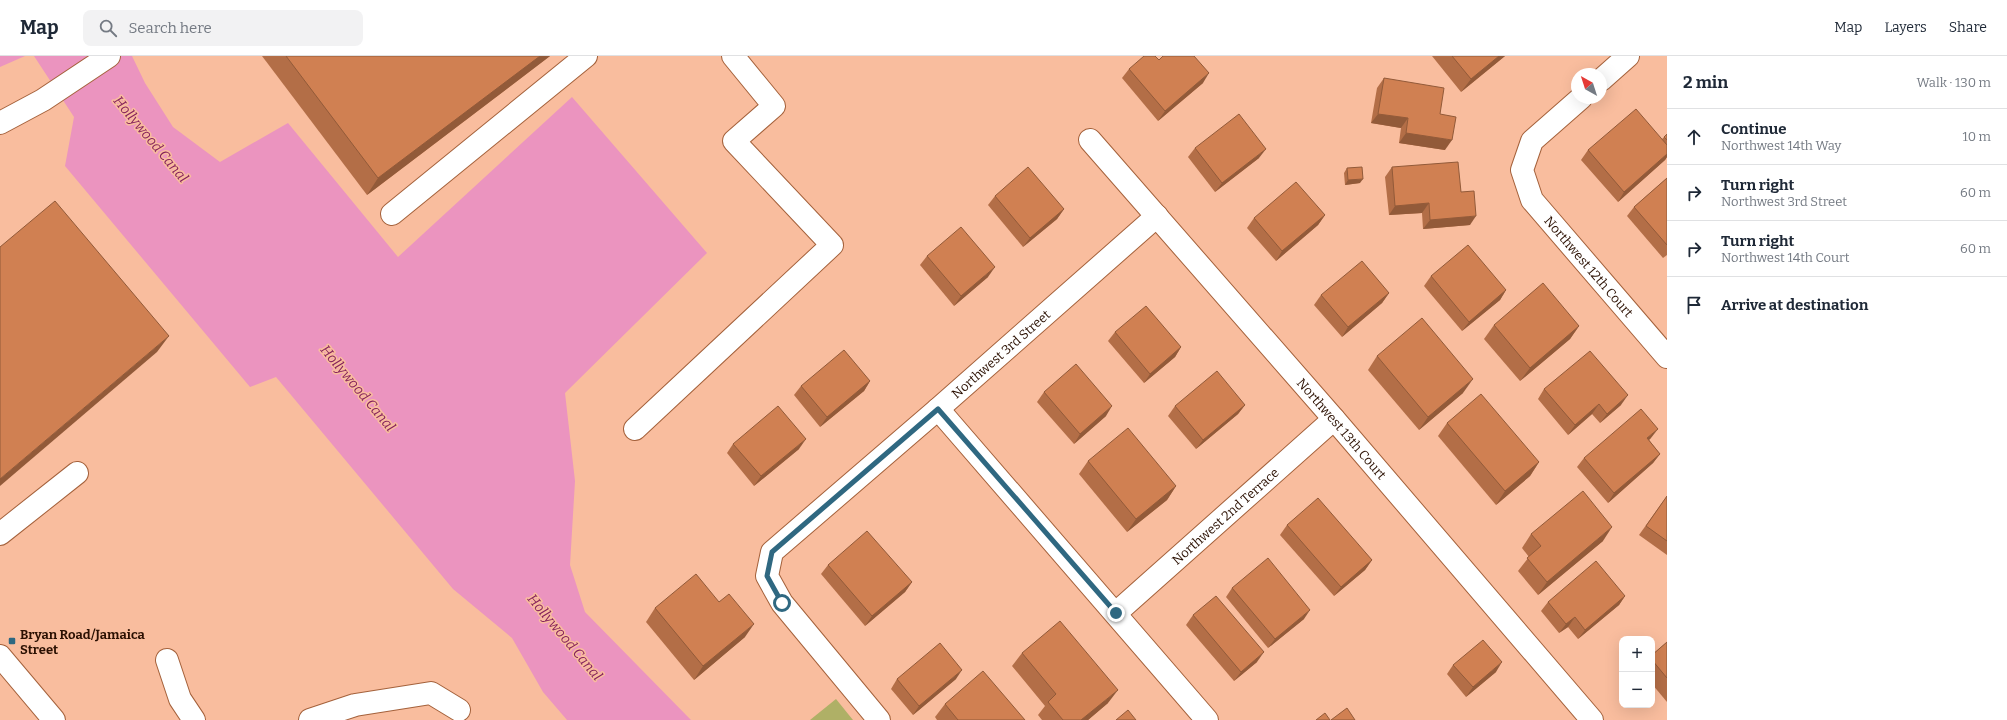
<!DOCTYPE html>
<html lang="en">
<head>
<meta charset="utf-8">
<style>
  :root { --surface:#fff; --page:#f2f2f3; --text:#1f2937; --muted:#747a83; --line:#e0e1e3 }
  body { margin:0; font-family:Bitter,serif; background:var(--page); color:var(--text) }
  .controls { position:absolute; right:12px; bottom:12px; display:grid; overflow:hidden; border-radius:8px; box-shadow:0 4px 16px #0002 }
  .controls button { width:36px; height:36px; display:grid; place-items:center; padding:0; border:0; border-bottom:1px solid var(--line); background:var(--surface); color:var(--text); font:20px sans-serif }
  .compass { position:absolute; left:1571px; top:12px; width:36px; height:36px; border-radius:50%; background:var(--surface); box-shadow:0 4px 16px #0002; rotate:321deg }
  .stop { position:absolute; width:12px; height:12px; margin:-9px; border:3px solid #2f6881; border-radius:50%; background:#fff }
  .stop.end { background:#2f6881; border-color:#fff; box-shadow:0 1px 4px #0008 }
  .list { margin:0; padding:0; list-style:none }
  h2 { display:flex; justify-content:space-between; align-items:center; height:52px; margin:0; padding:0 16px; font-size:17px }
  h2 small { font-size:13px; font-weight:400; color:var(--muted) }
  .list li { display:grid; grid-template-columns:26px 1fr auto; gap:12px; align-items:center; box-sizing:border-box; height:56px; padding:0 16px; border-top:1px solid var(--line) }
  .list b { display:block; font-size:15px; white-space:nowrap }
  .list p { margin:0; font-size:13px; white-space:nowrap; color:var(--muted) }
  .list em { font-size:13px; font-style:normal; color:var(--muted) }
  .icon { flex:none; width:22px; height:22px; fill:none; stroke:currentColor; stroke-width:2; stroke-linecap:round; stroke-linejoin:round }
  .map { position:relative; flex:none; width:1667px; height:664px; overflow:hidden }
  header { display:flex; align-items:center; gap:24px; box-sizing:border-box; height:56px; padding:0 20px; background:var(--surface); border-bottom:1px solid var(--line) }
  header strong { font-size:19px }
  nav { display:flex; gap:22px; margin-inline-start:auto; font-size:14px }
  .search { width:280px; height:36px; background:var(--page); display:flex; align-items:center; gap:10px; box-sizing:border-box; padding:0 14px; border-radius:8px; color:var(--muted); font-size:15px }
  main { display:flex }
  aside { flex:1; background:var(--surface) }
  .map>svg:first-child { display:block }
</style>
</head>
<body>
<header>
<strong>Map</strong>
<div class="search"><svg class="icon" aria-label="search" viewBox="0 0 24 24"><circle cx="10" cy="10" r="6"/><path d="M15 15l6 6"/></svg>Search here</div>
<nav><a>Map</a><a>Layers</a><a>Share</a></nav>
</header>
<main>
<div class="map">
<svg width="1667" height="664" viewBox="0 0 1667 664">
  <rect width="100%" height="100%" fill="#f9bd9e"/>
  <path fill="#afb066" d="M836 643 853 664H810Z"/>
  <g fill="#eb94bf">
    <path d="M0 0H25L0 11Z"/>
    <path d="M34 0H132L145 27 173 71 220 106 288 67 398 201 572 41 707 197 565 337 575 425 570 509 585 556 691 664H567L543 636 512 582 453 533 276 321 250 331 65 110 74 61Z"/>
  </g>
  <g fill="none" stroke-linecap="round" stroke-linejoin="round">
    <defs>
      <g id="minor">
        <path d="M1601 24 1628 0"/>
        <path id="s1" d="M1581 42 1532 85 1522 114 1532 144 1667 301"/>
        <path d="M0 67 43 44 109 0"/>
        <path id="s2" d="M1090 84 1334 363 1592 664"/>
        <path d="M392 158 586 0"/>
        <path d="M938 353 1207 664"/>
        <path d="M635 373 832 189 734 85 774 50 733 0"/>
        <path d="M0 478 77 417"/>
        <path id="s3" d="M1116 557 1334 363"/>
        <path d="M0 600 54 664"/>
        <path d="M167 604 180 643 194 664"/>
        <path d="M310 664 355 649 431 637 459 654"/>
        <path id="s4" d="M879 664 782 547 767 520 772 496 938 353 1157 160"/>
      </g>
    </defs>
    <use href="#minor" stroke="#a4613b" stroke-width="24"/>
    <use href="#minor" stroke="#fff" stroke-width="22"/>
  </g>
  <g fill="#b36e47">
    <path d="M262 0H550L367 139Z"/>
    <path d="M1432 0H1505L1461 36Z"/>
    <path d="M1159 4 1203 27 1158 65 1122 22 1129 13Z"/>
    <path d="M1384 22 1440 58 1445 94 1399 87 1401 72 1371 67 1377 32Z"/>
    <path d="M1667 78V101L1665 104 1618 146 1581 104 1588 94 1662 83Z"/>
    <path d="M1195 92 1259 102 1215 136 1188 101Z"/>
    <path d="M1392 111 1461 136 1470 169 1423 173 1422 157 1389 159 1385 121Z"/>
    <path d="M1347 112 1360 127 1345 129 1344 117Z"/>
    <path d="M1667 122V199L1663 202 1627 160 1634 151Z"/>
    <path d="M995 140 1064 153 1057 163 1023 191 988 149Z"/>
    <path d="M1325 159 1318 169 1276 205 1247 172 1254 162Z"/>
    <path d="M927 200 988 221 954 250 920 209Z"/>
    <path d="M1431 220 1506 234 1500 244 1462 275 1424 230Z"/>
    <path d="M1389 237 1382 247 1342 281 1314 249 1321 239Z"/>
    <path d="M1494 269 1579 270 1570 283 1520 325 1484 283Z"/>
    <path d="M1115 276 1181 291 1175 301 1144 327 1108 285Z"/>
    <path d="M1377 300 1463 337 1419 374 1368 314Z"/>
    <path d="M870 325 864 335 820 371 794 339 801 330Z"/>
    <path d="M1544 333 1621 349 1600 367 1592 358 1568 379 1538 343Z"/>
    <path d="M1044 336 1106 360 1074 388 1037 346Z"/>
    <path d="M1245 349 1238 358 1196 393 1168 360 1175 350Z"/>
    <path d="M1447 367 1539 406 1530 420 1496 449 1438 380Z"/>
    <path d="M1651 382 1649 384 1660 398 1653 407 1608 447 1577 411 1584 402Z"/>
    <path d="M733 388 799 393 754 430 727 397Z"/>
    <path d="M1088 405 1176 430 1167 444 1127 476 1079 418Z"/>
    <path d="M1667 440V499L1639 479Z"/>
    <path d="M1287 469 1372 504 1365 514 1334 540 1280 479Z"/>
    <path d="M1531 478 1603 485 1538 539 1518 515 1529 501 1522 492Z"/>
    <path d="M828 509 912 526 905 536 865 570 821 518Z"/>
    <path d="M1232 532 1304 563 1268 592 1226 541Z"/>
    <path d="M1625 540 1619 549 1578 583 1568 571 1559 577 1541 555 1548 546Z"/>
    <path d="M719 546 745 581 694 624 646 566 655 552Z"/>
    <path d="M1193 559 1257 606 1234 625 1186 569Z"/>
    <path d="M1667 586V646L1652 628V599Z"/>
    <path d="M1022 597 1108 647 1088 664H1042L1038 659 1045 650 1012 610Z"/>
    <path d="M1453 609 1496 616 1466 641 1447 618Z"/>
    <path d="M897 623H956L913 659 891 633Z"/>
    <path d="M945 648 1025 664H937L935 661Z"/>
  </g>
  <g fill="#925a39">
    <path d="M540 0H550L367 139 378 122Z"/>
    <path d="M1499 0H1505L1461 36 1471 23Z"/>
    <path d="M1209 17 1203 27 1158 65 1165 55Z"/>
    <path d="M1378 58 1408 62 1401 72 1371 67Z"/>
    <path d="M1406 77 1452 84 1445 94 1399 87Z"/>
    <path d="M1266 93 1259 102 1215 136 1222 127Z"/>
    <path d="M1667 98V101L1665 104 1618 146 1624 136Z"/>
    <path d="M1363 123 1360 127 1345 129 1348 124Z"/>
    <path d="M1429 147 1422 157 1389 159 1395 150Z"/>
    <path d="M1064 153 1057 163 1023 191 1030 182Z"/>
    <path d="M1325 159 1318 169 1276 205 1282 195Z"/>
    <path d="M1476 160 1470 169 1423 173 1430 164Z"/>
    <path d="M995 211 988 221 954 250 961 240Z"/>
    <path d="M1506 234 1500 244 1462 275 1469 266Z"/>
    <path d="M1389 237 1382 247 1342 281 1348 271Z"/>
    <path d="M1579 270 1570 283 1520 325 1530 312Z"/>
    <path d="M169 280 157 296 0 430V423Z"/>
    <path d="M1181 291 1175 301 1144 327 1150 318Z"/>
    <path d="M1473 323 1463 337 1419 374 1428 361Z"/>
    <path d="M870 325 864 335 820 371 827 361Z"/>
    <path d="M1628 339 1621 349 1600 367 1607 358Z"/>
    <path d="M1599 348 1592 358 1568 379 1575 369Z"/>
    <path d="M1245 349 1238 358 1196 393 1203 384Z"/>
    <path d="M1112 350 1106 360 1074 388 1080 378Z"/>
    <path d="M1658 373 1651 382 1640 392 1647 382Z"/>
    <path d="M806 383 799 393 754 430 761 420Z"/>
    <path d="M1660 398 1653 407 1608 447 1614 437Z"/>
    <path d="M1539 406 1530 420 1496 449 1505 435Z"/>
    <path d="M1176 430 1167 444 1127 476 1136 463Z"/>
    <path d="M1612 471 1603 485 1538 539 1547 526Z"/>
    <path d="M1372 504 1365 514 1334 540 1341 531Z"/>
    <path d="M912 526 905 536 865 570 872 560Z"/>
    <path d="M1625 540 1619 549 1578 583 1585 574Z"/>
    <path d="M1310 554 1304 563 1268 592 1275 583Z"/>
    <path d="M1575 561 1568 571 1559 577 1566 568Z"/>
    <path d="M754 568 745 581 694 624 703 610Z"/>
    <path d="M1264 596 1257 606 1234 625 1241 616Z"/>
    <path d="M1502 606 1496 616 1466 641 1473 631Z"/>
    <path d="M962 614 956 623 913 659 919 650Z"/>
    <path d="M1118 634 1108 647 1088 664H1081Z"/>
  </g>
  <g fill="#d08052" stroke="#925a39">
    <path d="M286 0H540L378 122Z"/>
    <path d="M1144 0H1155L1159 4 1163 0H1194L1209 17 1165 55 1129 13Z"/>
    <path d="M1452 0H1499L1471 23Z"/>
    <path d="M1384 22 1444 32 1440 58 1456 61 1452 84 1406 77 1408 62 1378 58Z"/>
    <path d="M1636 53 1667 89V98L1624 136 1588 94Z"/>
    <path d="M1239 58 1266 93 1222 127 1195 92Z"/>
    <path d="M1667 78V84L1664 81Z"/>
    <path d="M1458 106 1461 136 1474 135 1476 160 1430 164 1429 147 1395 150 1392 111Z"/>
    <path d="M1028 111 1064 153 1030 182 995 140Z"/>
    <path d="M1362 111 1363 123 1348 124 1347 112Z"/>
    <path d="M1667 122V189L1634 151Z"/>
    <path d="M1296 126 1325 159 1282 195 1254 162Z"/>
    <path d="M55 145 169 280 0 423V191Z"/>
    <path d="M961 171 995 211 961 240 927 200Z"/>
    <path d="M1468 189 1506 234 1469 266 1431 220Z"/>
    <path d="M1362 205 1389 237 1348 271 1321 239Z"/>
    <path d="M1543 227 1579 270 1530 312 1494 269Z"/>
    <path d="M1146 250 1181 291 1150 318 1115 276Z"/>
    <path d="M1422 262 1473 323 1428 361 1377 300Z"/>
    <path d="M844 294 870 325 827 361 801 330Z"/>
    <path d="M1590 295 1628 339 1607 358 1599 348 1575 369 1544 333Z"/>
    <path d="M1076 308 1112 350 1080 378 1044 336Z"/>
    <path d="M1217 315 1245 349 1203 384 1175 350Z"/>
    <path d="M1481 338 1539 406 1505 435 1447 367Z"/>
    <path d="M778 350 806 383 761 420 733 388Z"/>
    <path d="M1641 353 1658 373 1647 382 1660 398 1614 437 1584 402Z"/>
    <path d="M1128 372 1176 430 1136 463 1088 405Z"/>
    <path d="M1583 435 1612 471 1547 526 1527 502 1541 490 1531 478Z"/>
    <path d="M1667 440V485L1646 470Z"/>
    <path d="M1318 442 1372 504 1341 531 1287 469Z"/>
    <path d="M867 475 912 526 872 560 828 509Z"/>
    <path d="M1268 502 1310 554 1275 583 1232 532Z"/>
    <path d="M1596 505 1625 540 1585 574 1575 561 1566 568 1548 546Z"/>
    <path d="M696 518 719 546 729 538 754 568 703 610 655 552Z"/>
    <path d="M1216 540 1264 596 1241 616 1193 559Z"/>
    <path d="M1060 565 1118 634 1081 664H1063L1048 646 1056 638 1022 597Z"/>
    <path d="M1483 584 1502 606 1473 631 1453 609Z"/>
    <path d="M1667 586V622L1652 604V599Z"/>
    <path d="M940 587 962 614 919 650 897 623Z"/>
    <path d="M983 615 1025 664H958L945 648Z"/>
    <path d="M1347 652 1355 664H1331Z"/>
    <path d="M1128 654 1136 664H1116Z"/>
    <path d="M1325 657 1330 664H1316Z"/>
  </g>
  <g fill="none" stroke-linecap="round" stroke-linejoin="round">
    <path stroke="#2f6881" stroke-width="5" d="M782 547 767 520 772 496 938 353 1116 557"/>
  </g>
  <rect fill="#2f6881" stroke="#f9bd9e" stroke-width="1.5" x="8" y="581" width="8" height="8" rx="2"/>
  <g text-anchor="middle" stroke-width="3" stroke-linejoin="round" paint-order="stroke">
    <g font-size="13" fill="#2b1002" stroke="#f9bd9e">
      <text dy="5" stroke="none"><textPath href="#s1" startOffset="215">Northwest 12th Court</textPath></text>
      <text dy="5" stroke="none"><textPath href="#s4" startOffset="510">Northwest 3rd Street</textPath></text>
      <text dy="5" stroke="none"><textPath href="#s2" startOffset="383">Northwest 13th Court</textPath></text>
      <text dy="5" stroke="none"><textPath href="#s3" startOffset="146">Northwest 2nd Terrace</textPath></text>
    </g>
    <g font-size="13" font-weight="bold" fill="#2b1002" stroke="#f9bd9e" text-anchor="start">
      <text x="20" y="583">Bryan Road/Jamaica<tspan x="20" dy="15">Street</tspan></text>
    </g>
    <g font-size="14" font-style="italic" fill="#86225d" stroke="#f9bd9e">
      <text transform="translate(151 83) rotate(50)" y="5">Hollywood Canal</text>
      <text transform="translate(358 332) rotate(50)" y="5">Hollywood Canal</text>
      <text transform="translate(565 581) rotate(50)" y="5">Hollywood Canal</text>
    </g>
  </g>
</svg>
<div class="controls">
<button>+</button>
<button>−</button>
</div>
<svg class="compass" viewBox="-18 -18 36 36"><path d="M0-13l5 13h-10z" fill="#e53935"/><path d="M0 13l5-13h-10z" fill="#747a83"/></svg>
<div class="stop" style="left:782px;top:547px"></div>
<div class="stop end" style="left:1116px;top:557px"></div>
</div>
<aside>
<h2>2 min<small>Walk · 130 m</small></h2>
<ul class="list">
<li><svg class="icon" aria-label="ahead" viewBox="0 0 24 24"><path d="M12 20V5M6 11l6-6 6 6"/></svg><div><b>Continue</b><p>Northwest 14th Way</p></div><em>10 m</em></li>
<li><svg class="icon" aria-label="right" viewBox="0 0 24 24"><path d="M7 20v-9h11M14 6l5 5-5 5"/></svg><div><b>Turn right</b><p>Northwest 3rd Street</p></div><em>60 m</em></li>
<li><svg class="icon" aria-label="right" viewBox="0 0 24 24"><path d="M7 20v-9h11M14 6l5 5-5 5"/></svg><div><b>Turn right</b><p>Northwest 14th Court</p></div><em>60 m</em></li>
<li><svg class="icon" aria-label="arrive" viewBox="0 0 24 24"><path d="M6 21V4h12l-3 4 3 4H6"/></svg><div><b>Arrive at destination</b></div></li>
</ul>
</aside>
</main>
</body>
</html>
